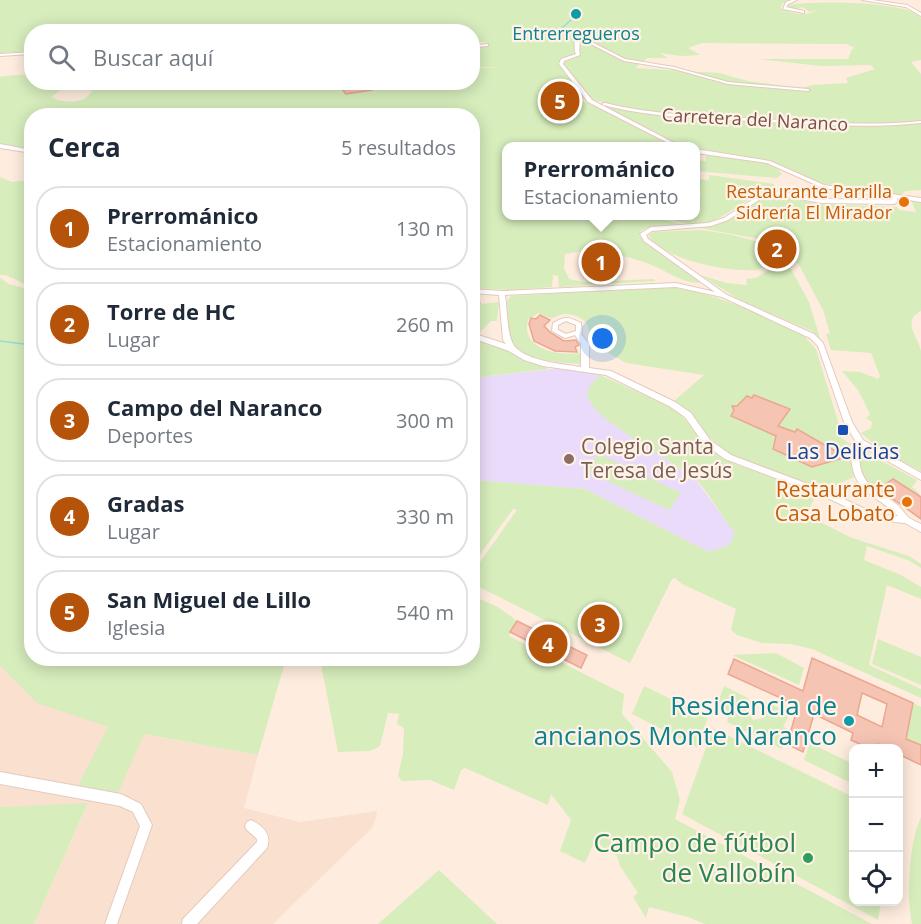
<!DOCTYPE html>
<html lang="es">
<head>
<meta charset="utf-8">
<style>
  :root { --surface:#fff; --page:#f6f6f7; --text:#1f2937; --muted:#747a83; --line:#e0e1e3; --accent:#b45309 }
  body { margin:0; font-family:"Open Sans",sans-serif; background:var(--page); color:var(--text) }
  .controls { position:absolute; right:18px; bottom:18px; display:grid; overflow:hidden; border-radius:12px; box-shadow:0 3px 15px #0003 }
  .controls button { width:54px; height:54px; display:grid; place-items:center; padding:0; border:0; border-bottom:2px solid var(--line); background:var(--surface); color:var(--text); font:30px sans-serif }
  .you { position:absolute; left:603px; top:339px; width:21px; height:21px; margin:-15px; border:4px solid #fff; border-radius:50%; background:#1a73e8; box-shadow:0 0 0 9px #1a73e833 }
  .badge { display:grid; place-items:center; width:39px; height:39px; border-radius:50%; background:var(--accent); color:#fff; font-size:20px; font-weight:700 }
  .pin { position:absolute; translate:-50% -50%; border:3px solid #fff; box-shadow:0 2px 6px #0006 }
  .popup { position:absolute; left:502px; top:142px; width:198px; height:78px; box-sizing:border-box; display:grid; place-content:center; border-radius:12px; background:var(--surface); filter:drop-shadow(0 2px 4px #0005); font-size:20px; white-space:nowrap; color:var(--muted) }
  .popup b { font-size:22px; color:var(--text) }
  .popup::after { content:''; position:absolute; left:50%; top:100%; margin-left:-12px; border:12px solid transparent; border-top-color:var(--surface) }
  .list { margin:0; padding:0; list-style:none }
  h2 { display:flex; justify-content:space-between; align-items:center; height:78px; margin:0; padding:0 24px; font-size:26px }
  h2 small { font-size:20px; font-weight:400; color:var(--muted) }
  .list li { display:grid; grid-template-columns:39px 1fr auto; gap:18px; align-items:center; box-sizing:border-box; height:84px; margin:0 12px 12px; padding:0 12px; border:2px solid var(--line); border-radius:24px }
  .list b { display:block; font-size:22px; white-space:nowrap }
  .list p { margin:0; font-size:20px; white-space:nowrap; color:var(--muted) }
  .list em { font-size:20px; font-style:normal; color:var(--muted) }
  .icon { flex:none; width:33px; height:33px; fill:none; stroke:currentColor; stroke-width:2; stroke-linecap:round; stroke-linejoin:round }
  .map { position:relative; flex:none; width:921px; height:924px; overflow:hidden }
  .search { position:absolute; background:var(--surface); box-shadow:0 3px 15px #0003; left:24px; top:24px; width:456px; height:66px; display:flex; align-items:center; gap:15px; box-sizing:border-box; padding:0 21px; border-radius:24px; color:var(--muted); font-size:22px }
  .panel { position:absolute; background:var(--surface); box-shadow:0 3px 15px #0003; left:24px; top:108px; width:456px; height:558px; border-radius:24px }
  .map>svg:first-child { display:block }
</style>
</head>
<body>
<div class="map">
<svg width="921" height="924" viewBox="0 0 921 924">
  <rect width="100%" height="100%" fill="#feedde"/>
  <path fill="#f9e0cf" d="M0 666 39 703 114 729 258 755 244 808 300 822 377 811 376 819 371 829 273 924H34L88 804 0 807Z"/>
  <path fill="#ebdbfa" d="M553 369 578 370 600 375 588 390 592 405 613 423 696 480 735 533 730 545 709 552 585 489 473 480V378Z"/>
  <g fill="#d7edbc" fill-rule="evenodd">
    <path d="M0 0H790L782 4 781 8C792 14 807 17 817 10L810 12 802 7 798 8 804 12 786 6C798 0 913 0 921 18V60L911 62 921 74V190L906 191 898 196 885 190 819 183 766 160 679 145 601 105 603 102 583 98 580 100 609 112 671 146H506V216C558 216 636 207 683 225L649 227 641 231 639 236 702 283C688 283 680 279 668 273 640 257 596 247 565 254L564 268 569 279 584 282 654 279 655 281 559 287 558 276 553 275 552 287 509 290 473 288 472 116H32L31 149 0 144V77L4 76 31 74 32 82 70 83 51 97C64 104 85 104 92 91L88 88 89 83 472 82 473 68H502L473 67V47L487 45 486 42H473L472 32H32L31 51 0 53ZM702 43 846 44 855 48 852 49 848 59H758L821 66 870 65 875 69 846 78 848 83 812 85 802 88 748 81 719 73 635 68 647 58H669L659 53 681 56 700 55 688 48Z"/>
    <path d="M706 154C724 156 774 158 782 174L777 178 696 171V160L706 161Z"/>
    <path d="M709 175 774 184V191C743 193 724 227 691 224 680 223 669 219 659 216H696V189L701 195 699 179 709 180Z"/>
    <path d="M0 177 12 182 31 180V287L6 275H0Z"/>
    <path d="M775 195 819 204 897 207 899 210 916 212 911 200 921 201V311C900 322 920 338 921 352 921 391 921 432 921 471L881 450 861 433 871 428 872 422 866 418 870 414 858 390 842 371 860 372 878 379 880 376 871 353 831 350 826 334 830 333 823 310 800 267 785 247 766 240 700 228C733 225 748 199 775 195Z"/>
    <path d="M701 230 728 234 779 247 809 302 820 338 812 331 741 301 701 275 726 283 747 285 746 279 756 278 769 270 772 258 764 257 762 268 757 270C728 272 667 261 648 236L653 232Z"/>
    <path d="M0 278 9 284 31 290 32 658 286 659 258 755 144 734 118 793 78 785 108 727 37 703 0 666Z"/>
    <path d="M664 287C713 290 757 315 801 333L816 349 841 431V438L851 444 850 458 854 477 827 489C788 476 739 467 709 437 696 425 689 411 674 401L704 375 626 363 591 343 587 337C594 323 578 314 566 314 560 314 556 317 552 318 548 318 542 314 538 313L528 320C520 350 560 356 581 353V364C564 363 520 361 512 342 507 330 508 313 507 301L511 296Z"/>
    <path d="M499 302 497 321H491L478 334H473L472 305Z"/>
    <path d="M472 338H480L549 369 473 378Z"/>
    <path d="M600 375 670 407 681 415 712 450 734 464 817 493 806 515 852 538 909 556 921 564V568L910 561 867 546 864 560 901 575 921 587V599L887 585 869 665 921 689V698L812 649 790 644 762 643 737 635 731 630 736 609 682 584 675 578 672 579 630 663 473 584V572L517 510 513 509 473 564 472 480 585 489 709 552 729 545 735 533C723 519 707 489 694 478 673 461 595 420 588 398 585 389 594 381 600 375Z"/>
    <path d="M867 453 917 480 912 487 920 494 918 496 893 479 876 492 861 475 859 454Z"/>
    <path d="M599 454 681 493 669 510 586 471Z"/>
    <path d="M473 596 498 607 517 621 509 636 624 694 622 714 672 772 680 800 675 819 872 924H705L688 917 649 907 646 918 633 897 638 893 620 866 617 856 602 850 603 847 595 840 585 863 560 851 571 820 551 794 548 805 465 768 461 770 454 790 430 780 402 781 398 776 403 754 404 728 397 724 399 714 388 713 380 746 370 751 338 752 320 659 472 658Z"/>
    <path d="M878 639 921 657V685L872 664Z"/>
    <path d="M776 653 804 668 799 685 732 655Z"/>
    <path d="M644 686 708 717 697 747 632 714Z"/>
    <path d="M724 686 748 698 752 707 747 709 753 720 764 718 766 702 790 713 783 727 788 729 782 749 727 722 729 714 716 707Z"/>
    <path d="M913 703 921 707V745L906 739Z"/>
    <path d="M713 728 853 797 854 902H881L878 920 682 814Z"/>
    <path d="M810 743 853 764V784L804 760Z"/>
    <path d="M88 803 34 924H0V807Z"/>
    <path d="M921 817V924H912C906 896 909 842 921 817Z"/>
    <path d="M439 870 497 924H378Z"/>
  </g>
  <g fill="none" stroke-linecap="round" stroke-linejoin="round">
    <g stroke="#97dbdc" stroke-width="1.5">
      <path d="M553 36 571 20"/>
      <path d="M0 341 32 345"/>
    </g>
  </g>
  <g fill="#f6c4b3" stroke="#eaa792" stroke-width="1.5" fill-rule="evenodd">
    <path d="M336 82H365L372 90 346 94Z"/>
    <path d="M540 315 550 320 544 326 551 333 564 341 576 340 579 345 575 347 577 352 555 351 534 341 529 324 531 318 536 319Z"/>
    <path d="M754 395 790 409 778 426 795 432 797 429 846 457 812 467 773 449 776 436 731 416 734 410 732 406H737L747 396 752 398Z"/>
    <path d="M893 479 921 497V519L879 489Z"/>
    <path d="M517 621 587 655 581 668 510 632Z"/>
    <path d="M812 658 913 703 906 739 921 745V765L898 754V748H887L878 744 877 748H868L851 740 853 733 814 714 803 752 787 744 798 706 728 674 734 659 803 691ZM862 693 887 704 882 727 857 715Z"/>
  </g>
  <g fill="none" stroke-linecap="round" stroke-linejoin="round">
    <defs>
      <g id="street">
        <path d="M792 0H797L788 4 786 7 804 11V13L783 9 786 2Z"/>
        <path d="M862 0H872L907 5 921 13V16L906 7Z"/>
        <path d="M576 34 625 59 674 67 728 82 808 89 810 90 808 91 728 84 674 69 624 61 579 38C581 44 578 48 580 55L564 61 563 64 592 100 680 146H674L588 102 559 64 561 59 576 54C573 47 576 42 574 35Z"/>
        <path d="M488 44V46L477 47 474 59 472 60 474 45Z"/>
        <path d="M32 52V54L0 56V54Z"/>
        <path d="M605 103C653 115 698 115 746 118 805 121 863 127 921 121V123C864 129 807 124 750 121 700 118 653 118 603 105V103Z"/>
        <path d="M0 144 32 150V153L0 148Z"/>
        <path d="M696 149 770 161 824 185 921 198V202L897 198V202L894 204 822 203 775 195 762 198 728 220 711 226 652 231 646 235 648 239 727 295 814 334 823 343 852 422 863 440 921 473V480L861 446C858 453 859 458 860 465 863 486 880 492 895 503 900 507 904 512 908 517 912 520 917 522 921 524V532L905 523 874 520 821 495 725 459 704 444 685 417 669 406 606 375 543 366 524 360 509 351 472 338V333L506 344 503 340 499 295 472 293V289L502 291 676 283 715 292 644 241 640 234 651 227 708 223 724 218 758 196 775 191 822 199 891 200V197L823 188 767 163 696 153ZM676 287 722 297 810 338 818 346 844 422 856 442C851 450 850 455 852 464 856 494 880 497 898 516L878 515 827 491 731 455 710 440 691 413 675 402 611 371 589 368V344L581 334 582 332 581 323C567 317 567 316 553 323L552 331 565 338 575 335 581 344V367C563 364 520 361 512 342 507 331 507 307 505 295ZM566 321 576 325V331L566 334 558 330V325Z"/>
        <path d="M472 301 479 302 480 303 479 304 472 305Z"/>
        <path d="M0 772 121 794 141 804 152 825 117 924H105L140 826 133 812 120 806 0 784Z"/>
        <path d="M251 820C263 826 272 834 267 848L197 924H182L183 919 257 842V839L247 830 245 826 247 822Z"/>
      </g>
    </defs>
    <use href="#street" stroke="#e5cabd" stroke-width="2"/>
    <use href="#street" fill="#fff" fill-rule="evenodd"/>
  </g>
  <g fill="#0f9aa8" stroke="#fff2e7" stroke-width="2">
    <circle cx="576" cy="14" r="6"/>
    <circle cx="849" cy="721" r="6"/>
  </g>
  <g fill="#e8710a" stroke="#fff2e7" stroke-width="2">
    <circle cx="904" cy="202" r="6"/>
    <circle cx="907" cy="502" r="6"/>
  </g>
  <rect fill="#1a4fb4" stroke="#fff2e7" stroke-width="2" x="837" y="424" width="12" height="12" rx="3"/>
  <circle fill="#8d6e63" stroke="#fff2e7" stroke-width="2" cx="569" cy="459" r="6"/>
  <circle fill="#2e9e5b" stroke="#fff2e7" stroke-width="2" cx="808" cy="858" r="6"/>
  <g text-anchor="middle" stroke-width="4.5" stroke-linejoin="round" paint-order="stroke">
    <g font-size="18" fill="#0d838f" stroke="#fff2e7">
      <text x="576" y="40">Entrerregueros</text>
    </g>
    <g font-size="18" fill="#764f44" stroke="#fff2e7">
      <text transform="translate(755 120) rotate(3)" y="6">Carretera del Naranco</text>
    </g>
    <g font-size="18" fill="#c56008" stroke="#fff2e7" text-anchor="end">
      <text x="892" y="198">Restaurante Parrilla<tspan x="892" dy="21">Sidrería El Mirador</tspan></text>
    </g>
    <g font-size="21" fill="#785e54" stroke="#fff2e7" text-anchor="start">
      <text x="581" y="454">Colegio Santa<tspan x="581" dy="24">Teresa de Jesús</tspan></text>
    </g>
    <g font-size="21" fill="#164399" stroke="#fff2e7">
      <text x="843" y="459">Las Delicias</text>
    </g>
    <g font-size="21" fill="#c56008" stroke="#fff2e7" text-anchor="end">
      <text x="895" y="497">Restaurante<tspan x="895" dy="24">Casa Lobato</tspan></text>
    </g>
    <g font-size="26" fill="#0d838f" stroke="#fff2e7" text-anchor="end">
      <text x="837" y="715">Residencia de<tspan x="837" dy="30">ancianos Monte Naranco</tspan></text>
    </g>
    <g font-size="26" fill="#27864d" stroke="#fff2e7" text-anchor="end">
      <text x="796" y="852">Campo de fútbol<tspan x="796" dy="30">de Vallobín</tspan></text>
    </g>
  </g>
</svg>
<div class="controls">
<button>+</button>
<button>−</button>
<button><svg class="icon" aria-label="locate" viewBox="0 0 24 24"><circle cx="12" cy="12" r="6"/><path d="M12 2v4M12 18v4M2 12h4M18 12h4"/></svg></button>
</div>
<div class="you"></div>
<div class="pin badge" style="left:601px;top:262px">1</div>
<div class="popup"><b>Prerrománico</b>Estacionamiento</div>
<div class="pin badge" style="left:777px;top:249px">2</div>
<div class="pin badge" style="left:600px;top:624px">3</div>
<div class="pin badge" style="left:548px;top:644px">4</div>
<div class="pin badge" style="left:560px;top:101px">5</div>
<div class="search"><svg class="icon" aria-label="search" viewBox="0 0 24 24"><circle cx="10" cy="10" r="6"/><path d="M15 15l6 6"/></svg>Buscar aquí</div>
<section class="panel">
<h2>Cerca<small>5 resultados</small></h2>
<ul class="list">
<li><span class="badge">1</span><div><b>Prerrománico</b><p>Estacionamiento</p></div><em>130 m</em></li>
<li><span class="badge">2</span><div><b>Torre de HC</b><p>Lugar</p></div><em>260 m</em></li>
<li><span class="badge">3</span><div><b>Campo del Naranco</b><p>Deportes</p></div><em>300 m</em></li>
<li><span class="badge">4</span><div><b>Gradas</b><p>Lugar</p></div><em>330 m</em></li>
<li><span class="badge">5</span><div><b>San Miguel de Lillo</b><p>Iglesia</p></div><em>540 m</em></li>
</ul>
</section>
</div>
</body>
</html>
